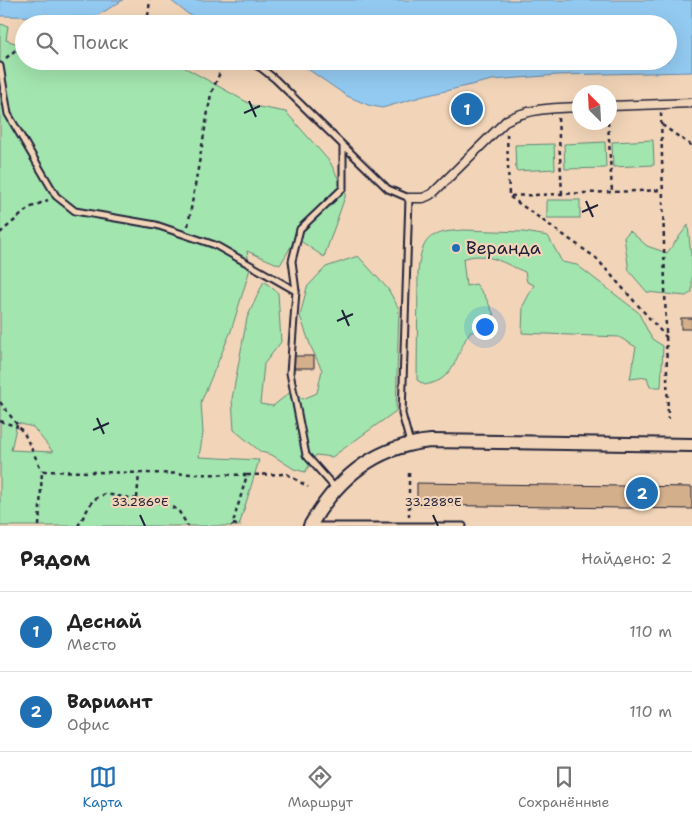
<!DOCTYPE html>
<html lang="ru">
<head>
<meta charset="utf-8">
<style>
  :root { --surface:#fff; --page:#f6f6f6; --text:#222; --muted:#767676; --line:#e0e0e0; --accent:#1f6fb2 }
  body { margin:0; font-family:"Shantell Sans",sans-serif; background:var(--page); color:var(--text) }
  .compass { position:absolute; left:572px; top:85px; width:45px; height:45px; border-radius:50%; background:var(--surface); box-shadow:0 5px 20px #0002; rotate:336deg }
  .you { position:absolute; left:484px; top:326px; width:18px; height:18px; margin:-12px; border:4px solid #fff; border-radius:50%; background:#1a73e8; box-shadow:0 0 0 8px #1a73e833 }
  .badge { display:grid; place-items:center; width:32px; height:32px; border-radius:50%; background:var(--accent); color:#fff; font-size:16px; font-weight:700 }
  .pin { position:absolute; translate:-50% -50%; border:2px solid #fff; box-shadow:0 1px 5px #0006 }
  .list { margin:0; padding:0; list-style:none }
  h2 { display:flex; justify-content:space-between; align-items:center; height:65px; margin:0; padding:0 20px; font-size:21px }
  h2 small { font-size:16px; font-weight:400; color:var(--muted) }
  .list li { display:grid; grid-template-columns:32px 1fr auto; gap:15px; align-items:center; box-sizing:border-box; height:80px; padding:0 20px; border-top:1px solid var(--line) }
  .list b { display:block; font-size:19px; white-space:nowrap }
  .list p { margin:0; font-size:16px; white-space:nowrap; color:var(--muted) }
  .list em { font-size:16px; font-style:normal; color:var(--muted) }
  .icon { flex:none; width:28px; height:28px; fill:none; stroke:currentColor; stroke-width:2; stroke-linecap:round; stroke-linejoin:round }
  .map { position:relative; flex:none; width:692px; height:526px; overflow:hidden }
  .search { position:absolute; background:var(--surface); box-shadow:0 5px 20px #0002; left:15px; right:15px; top:15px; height:55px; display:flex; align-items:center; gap:12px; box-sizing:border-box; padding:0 18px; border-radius:28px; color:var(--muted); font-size:19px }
  .sheet { height:225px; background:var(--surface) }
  nav { display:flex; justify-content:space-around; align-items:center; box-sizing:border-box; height:70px; border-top:1px solid var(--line); background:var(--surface); font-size:14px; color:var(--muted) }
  nav a { display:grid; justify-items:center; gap:2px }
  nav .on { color:var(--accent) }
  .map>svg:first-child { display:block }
</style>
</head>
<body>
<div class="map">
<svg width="692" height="526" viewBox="0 0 692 526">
  <rect width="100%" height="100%" fill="#f2d5b8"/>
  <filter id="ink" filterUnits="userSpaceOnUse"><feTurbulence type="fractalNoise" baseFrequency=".02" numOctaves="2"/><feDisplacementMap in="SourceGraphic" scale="10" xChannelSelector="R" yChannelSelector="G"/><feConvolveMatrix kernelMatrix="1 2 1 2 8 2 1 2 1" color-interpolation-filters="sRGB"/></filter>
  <g filter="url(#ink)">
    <g fill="#a3e5af" stroke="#628475" fill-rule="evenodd">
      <path d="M0 24 8 26 6 40 24 46V61H173L254 106 286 112 330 162 346 194 324 257 296 238 280 265 247 251 250 269 231 331 201 402 203 433 199 457 259 460 239 526H0ZM17 423 33 427 53 452 11 450Z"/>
      <path d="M653 140 654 165 613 167 612 142Z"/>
      <path d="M605 142 606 168 565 169 564 144Z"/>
      <path d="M554 144 555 169 516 171 515 145Z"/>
      <rect x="547" y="200" width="33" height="18"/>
      <path d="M688 225 691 256H692V292L686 296 647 292 629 271 624 237 630 231 647 246 667 253Z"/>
      <path d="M463 230 524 232 548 236 562 262 577 265 638 312 652 339 663 346 661 387H650L647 377 630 379 636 347 619 337 522 333 523 306 534 285 527 282 525 272C505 264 485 250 463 259L466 286 476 284 485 296 494 315 485 331 470 332C459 347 457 369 440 380 436 382 429 384 425 385L417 380 418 274C419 261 421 240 435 235 443 231 455 231 463 230Z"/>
      <path d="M358 256 388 289 399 309 396 411 332 457 316 455 305 472 294 469 272 455 261 452 234 430 232 399 247 318 264 281 278 293 281 342 264 364 260 404 273 406 293 390 303 399 317 393 322 370 311 347 300 316 307 287 326 267Z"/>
    </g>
    <g fill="#93caf1" stroke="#6687a8">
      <path d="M0 0H123L95 17 0 16Z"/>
      <path d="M170 0H692V72L558 75 492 80 424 96 382 108 368 105 347 96 296 61H668V24H212L188 14Z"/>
    </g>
    <g fill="#d3af8b" stroke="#22223b">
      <rect x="681" y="318" width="11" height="11"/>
      <rect x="294" y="356" width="20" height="12"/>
      <path d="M417 483 692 487V509L417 505Z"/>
    </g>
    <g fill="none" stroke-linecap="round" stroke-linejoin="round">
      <defs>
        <g id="service">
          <path d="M247 61 261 68 275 79 388 189 409 198 402 414 410 443"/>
          <path d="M0 66 8 114 56 196 75 211 156 225 215 245 296 291"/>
          <path d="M336 489 306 455 290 373 296 291 292 261 300 229 343 188V147"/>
          <path d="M313 526H463"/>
        </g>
        <g id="pedestrian">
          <path d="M610 106 692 103"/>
          <path d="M409 198H423L432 194 507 120C530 108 554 108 580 107"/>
        </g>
        <path id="tertiary" d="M310 526C337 478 375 446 431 441L692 445"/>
      </defs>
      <use href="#service" stroke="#22223b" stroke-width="9"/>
      <use href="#pedestrian" stroke="#22223b" stroke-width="11"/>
      <use href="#tertiary" stroke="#22223b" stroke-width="16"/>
      <g stroke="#22223b" stroke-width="2.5" stroke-dasharray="4 4" stroke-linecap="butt">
        <path d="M147 24 150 0"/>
        <path d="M6 58 24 43"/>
        <path d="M661 113 668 419"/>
        <path d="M558 118 562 194"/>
        <path d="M608 122 612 192"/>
        <path d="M662 125 692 146"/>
        <path d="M507 134 509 196 663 190"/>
        <path d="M510 197 596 258 667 338"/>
        <path d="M188 226 211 94 221 70 219 61"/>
        <path d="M0 233 29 208 48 200"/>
        <path d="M0 402 25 435 42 471"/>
        <path d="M0 421 18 427"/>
        <path d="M247 475 287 474 308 487"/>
        <path d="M137 498 139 473"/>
        <path d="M409 517V471"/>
        <path d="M233 524 241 526"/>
        <path d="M39 526 42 471 247 475 232 526"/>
        <path d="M78 526 93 500 105 494 163 503 178 510 188 526"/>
      </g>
      <use href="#service" stroke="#f2d5b8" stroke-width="5"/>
      <use href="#pedestrian" stroke="#f2d5b8" stroke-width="8"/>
      <use href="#tertiary" stroke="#f2d5b8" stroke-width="12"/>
    </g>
  </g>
  <path fill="none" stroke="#22223b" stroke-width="2" d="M249 101 256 117M244 113 260 106M586 201 593 217M582 212 598 205M342 310 349 326M337 321 353 314M97 418 104 434M93 430 109 423M140 515 145 526M433 515 438 526"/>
  <circle fill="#1f6fb2" stroke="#f2d5b8" stroke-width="2" cx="456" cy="248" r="5"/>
  <g text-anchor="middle" stroke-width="4.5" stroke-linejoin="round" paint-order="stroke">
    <g font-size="18" fill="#22223b" stroke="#f2d5b8" text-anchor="start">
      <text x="466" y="254">Веранда</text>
    </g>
  </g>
  <g font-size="12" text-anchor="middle" fill="#22223b" stroke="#f2d5b8" stroke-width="4.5" stroke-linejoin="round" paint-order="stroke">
    <text x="140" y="506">33.286°E</text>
    <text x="433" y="506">33.288°E</text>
  </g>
</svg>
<svg class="compass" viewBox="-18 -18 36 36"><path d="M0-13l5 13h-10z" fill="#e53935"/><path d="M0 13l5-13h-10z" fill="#767676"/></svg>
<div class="you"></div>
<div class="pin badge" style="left:467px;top:109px">1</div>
<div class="pin badge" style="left:642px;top:493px">2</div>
<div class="search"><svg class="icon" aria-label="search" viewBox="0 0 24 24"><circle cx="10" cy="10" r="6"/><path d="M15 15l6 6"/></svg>Поиск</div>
</div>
<section class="sheet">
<h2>Рядом<small>Найдено: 2</small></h2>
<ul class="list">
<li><span class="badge">1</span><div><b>Деснай</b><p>Место</p></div><em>110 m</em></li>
<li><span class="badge">2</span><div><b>Вариант</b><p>Офис</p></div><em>110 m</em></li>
</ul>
</section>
<nav>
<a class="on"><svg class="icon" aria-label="map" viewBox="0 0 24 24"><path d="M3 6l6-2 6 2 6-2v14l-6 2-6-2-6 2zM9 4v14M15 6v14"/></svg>Карта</a>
<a><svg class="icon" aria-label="directions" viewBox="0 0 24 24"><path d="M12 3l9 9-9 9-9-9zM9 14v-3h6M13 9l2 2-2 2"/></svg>Маршрут</a>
<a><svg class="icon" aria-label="saved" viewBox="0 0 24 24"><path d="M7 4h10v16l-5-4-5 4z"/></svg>Сохранённые</a>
</nav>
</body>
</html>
